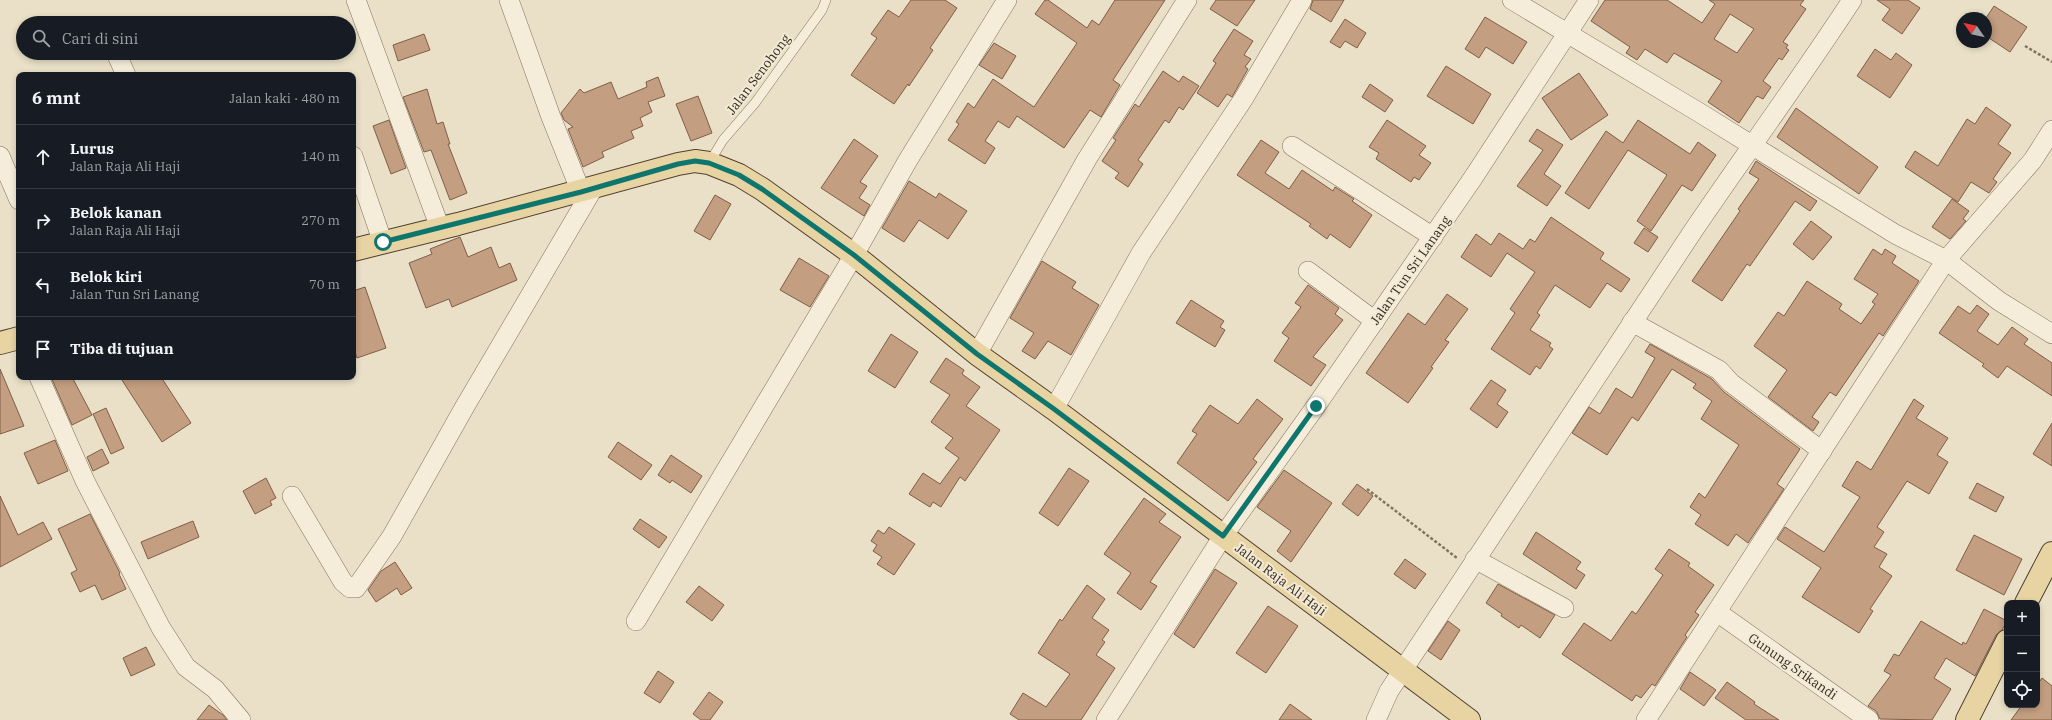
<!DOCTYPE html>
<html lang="id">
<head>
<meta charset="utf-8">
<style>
  :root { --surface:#171b24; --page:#242831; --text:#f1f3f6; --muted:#9ea1a6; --line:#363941 }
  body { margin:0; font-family:"IBM Plex Serif",serif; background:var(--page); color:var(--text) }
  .controls { position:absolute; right:12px; bottom:12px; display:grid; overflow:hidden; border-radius:8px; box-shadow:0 2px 6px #0003 }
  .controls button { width:36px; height:36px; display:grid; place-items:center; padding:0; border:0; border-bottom:1px solid var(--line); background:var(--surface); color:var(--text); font:20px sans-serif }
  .compass { position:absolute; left:1956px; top:12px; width:36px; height:36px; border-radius:50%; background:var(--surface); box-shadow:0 2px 6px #0003; rotate:304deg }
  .stop { position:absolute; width:12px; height:12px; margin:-9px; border:3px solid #0f766e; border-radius:50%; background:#fff }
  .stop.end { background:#0f766e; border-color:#fff; box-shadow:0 1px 4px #0008 }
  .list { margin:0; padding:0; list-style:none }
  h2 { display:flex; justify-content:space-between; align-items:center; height:52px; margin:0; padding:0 16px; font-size:17px }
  h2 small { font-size:13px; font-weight:400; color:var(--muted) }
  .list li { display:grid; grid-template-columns:26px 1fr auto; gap:12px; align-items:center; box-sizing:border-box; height:64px; padding:0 16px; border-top:1px solid var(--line) }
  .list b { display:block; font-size:15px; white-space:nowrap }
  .list p { margin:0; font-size:13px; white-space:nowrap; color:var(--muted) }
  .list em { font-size:13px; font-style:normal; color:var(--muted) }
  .icon { flex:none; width:22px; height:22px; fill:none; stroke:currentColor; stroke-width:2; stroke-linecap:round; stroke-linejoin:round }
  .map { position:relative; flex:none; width:2052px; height:720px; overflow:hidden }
  .search { position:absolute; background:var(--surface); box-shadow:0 2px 6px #0003; left:16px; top:16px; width:340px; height:44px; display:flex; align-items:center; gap:10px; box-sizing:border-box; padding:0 14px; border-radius:22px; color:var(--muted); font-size:15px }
  .panel { position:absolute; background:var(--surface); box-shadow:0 2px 6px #0003; left:16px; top:72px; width:340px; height:308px; border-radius:8px }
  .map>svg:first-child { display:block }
</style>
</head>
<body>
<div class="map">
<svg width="2052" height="720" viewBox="0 0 2052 720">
  <rect width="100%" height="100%" fill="#e9e0c7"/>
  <g fill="#c39e80" stroke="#805e46" fill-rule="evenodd">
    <path d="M911 0H945L957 8 930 48 933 50 909 86 908 84 894 104 851 75 877 38 871 34 888 10 899 17Z"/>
    <path d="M1045 0H1048L1087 28 1092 20 1099 25 1115 0H1165L1113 80 1120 85 1101 117 1090 110 1064 148 1017 116 1009 128 998 121 985 141 995 148 985 164 948 140 959 124 956 122 968 103 974 108 993 79 1034 107 1077 43 1035 14Z"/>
    <path d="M1216 0H1255L1237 26 1210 9Z"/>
    <path d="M1313 0H1344L1331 22 1310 9Z"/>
    <path d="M1605 0H1667L1702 23 1715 4 1709 0H1804L1800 5 1806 9 1783 42 1788 45 1786 48 1789 50 1782 60 1779 58 1763 81 1771 87 1763 99 1757 96 1739 123 1708 102 1722 81 1674 53 1667 63 1645 49 1637 60 1626 53 1630 47 1591 21ZM1730 14 1754 29 1737 53 1714 39Z"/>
    <path d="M1877 0H1908L1920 8 1902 34 1882 20 1890 9Z"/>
    <path d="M1994 6 2027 27 2010 52 1986 36V18Z"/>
    <path d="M1485 17 1527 42 1513 64 1486 47 1479 58 1465 49Z"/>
    <path d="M1345 19 1366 33 1357 48 1345 41 1340 48 1330 42Z"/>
    <path d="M1234 29 1253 41 1244 55 1251 59 1245 67 1248 69 1232 97 1227 94 1218 107 1197 93 1216 63 1213 61Z"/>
    <path d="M424 34 430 50 398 61 393 45Z"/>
    <path d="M994 43 1016 56 1002 79 979 65Z"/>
    <path d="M1875 49 1891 60 1896 53 1912 65 1890 98 1857 76Z"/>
    <path d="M1446 66 1491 94 1473 124 1427 96Z"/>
    <path d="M1163 71 1179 82 1183 76 1199 86 1183 110 1179 107 1169 123 1165 120 1138 160 1143 164 1128 187 1115 178 1119 173 1102 161 1116 140 1113 138 1135 104 1139 107Z"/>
    <path d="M1579 73 1608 115 1571 140 1542 98Z"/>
    <path d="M658 77 665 96 648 102 652 112 640 118 643 126 631 131 634 138 602 152 604 157 583 167 568 129 573 127 564 120 561 113 580 89 584 93 611 82 618 99 647 87 646 82Z"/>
    <path d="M1370 84 1393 100 1385 112 1362 97Z"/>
    <path d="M427 89 437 124 443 122 450 144H448L467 193 450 200 431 150 424 152 403 97Z"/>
    <path d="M698 96 712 133 691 141 676 104Z"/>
    <path d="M1986 107 2011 125 1998 144 2011 153 1993 179 1997 182 1989 193 1971 182 1958 202 1905 167 1915 151 1938 166 1967 119 1975 124Z"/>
    <path d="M1796 108 1878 167 1859 194 1777 137Z"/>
    <path d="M389 120 406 168 391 174 373 126Z"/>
    <path d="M1387 120 1426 146 1419 155 1431 163 1419 180 1414 177 1411 182 1376 159 1379 153 1369 147Z"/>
    <path d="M1638 120 1690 154 1698 142 1716 155 1692 191 1682 185 1651 231 1637 221 1667 175 1628 150 1589 209 1565 193 1606 131 1623 143Z"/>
    <path d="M1537 129 1563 145 1544 174 1561 186 1547 206 1517 186 1543 150 1529 141Z"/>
    <path d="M854 139 878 156 860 182 867 186 859 198 870 205 864 216 821 188Z"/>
    <path d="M1261 140 1279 152 1265 173 1289 189 1302 170 1333 191 1335 187 1354 199 1352 201 1372 215 1350 248 1330 234 1327 239 1309 226 1311 224 1237 175Z"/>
    <path d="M1756 161 1817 201 1810 211 1795 201 1750 266 1747 264 1722 301 1692 281 1740 211 1738 209 1759 179 1749 173Z"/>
    <path d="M909 181 936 198 939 193 967 211 948 239 919 220 904 242 882 228Z"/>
    <path d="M715 195 731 204 710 240 694 231Z"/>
    <path d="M1952 199 1969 211 1963 219 1966 221 1950 239 1932 227Z"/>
    <path d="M1551 217 1604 253 1600 259 1630 279 1621 292 1607 283 1590 308 1555 285 1537 313 1540 315 1530 330 1551 343 1549 346 1553 349 1540 369 1536 366 1530 375 1491 349 1515 313 1510 309 1535 272 1507 253 1491 277 1461 257 1476 234 1491 245 1499 233 1523 249 1530 239 1535 242Z"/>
    <path d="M1811 221 1832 237 1813 260 1793 244Z"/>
    <path d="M1644 228 1658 237 1648 252 1634 243Z"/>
    <path d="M460 237 468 257 491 247 499 268 510 263 517 280 452 307 449 299 426 308 409 263 432 254 430 249Z"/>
    <path d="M1873 249 1882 255 1885 249 1896 256 1892 263 1919 281 1883 336 1879 333 1836 396 1830 392 1812 417 1819 422 1813 431 1768 397 1787 370 1754 346 1778 312 1784 316 1807 281 1842 304 1839 309 1861 324 1875 304 1872 302 1878 294 1854 279Z"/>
    <path d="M799 258 829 276 810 307 780 290Z"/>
    <path d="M1042 261 1076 282 1072 288 1099 305 1071 355 1048 341 1035 359 1022 351 1034 333 1010 318Z"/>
    <path d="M1308 285 1339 308 1335 314 1343 320 1313 357 1326 365 1311 386 1274 361 1289 338 1282 333 1301 307 1295 303Z"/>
    <path d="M365 287 386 348 357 358 353 346V291Z"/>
    <path d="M1447 294 1468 309 1445 340 1449 342 1431 367 1433 368 1408 403 1366 373 1408 313 1425 325Z"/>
    <path d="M1191 300 1224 321 1220 327 1225 330 1215 347 1176 323Z"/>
    <path d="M1977 305 1989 314 1977 331 1998 345 2012 327 2028 339 2024 344 2052 363V396L2007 366 1998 378 1982 366 1984 364 1939 333 1958 306 1970 314Z"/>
    <path d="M891 334 918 352 895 388 868 371Z"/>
    <path d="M1650 344 1712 379 1724 392 1800 449 1777 484 1784 489 1748 543 1736 534 1728 546 1695 524 1701 515 1690 507 1699 493 1705 498 1739 445 1701 419 1712 401 1693 388 1696 384 1672 369 1638 421 1632 417 1607 455 1572 433 1589 407 1600 414 1616 388 1632 398 1655 358 1645 352Z"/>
    <path d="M946 358 964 370 962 374 980 387 966 406 1000 430 965 481 960 477 941 507 933 502 930 507 909 494 923 473 940 484 959 458 945 448 953 438 931 422 950 395 930 382Z"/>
    <path d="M0 369 24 426 0 434Z"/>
    <path d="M51 377H72L92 415 72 425Z"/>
    <path d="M120 377H161L191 423 162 442Z"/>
    <path d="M1491 380 1506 390 1497 404 1508 412 1497 428 1470 409Z"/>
    <path d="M1257 399 1283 419 1253 459 1257 462 1228 501 1177 463 1197 434 1192 431 1210 405 1238 424Z"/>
    <path d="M1914 399 1924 406 1916 418 1948 438 1937 455 1948 462 1929 494 1907 481 1877 527 1884 532 1874 547 1887 554 1879 567 1892 576 1870 609 1873 611 1859 633 1802 597 1821 568 1777 539 1785 527 1824 552 1860 497 1842 486 1857 461 1871 470Z"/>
    <path d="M106 408 124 448 111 454 93 414Z"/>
    <path d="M2052 423V466L2033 454Z"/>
    <path d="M55 440 68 471 38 484 24 453Z"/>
    <path d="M618 442 652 465 641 480 608 457Z"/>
    <path d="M102 449 109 463 93 471 87 457Z"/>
    <path d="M671 455 702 476 691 493 672 480 670 483 658 475Z"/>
    <path d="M1069 468 1089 481 1058 526 1039 513Z"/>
    <path d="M1284 470 1332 503 1291 562 1277 551 1291 531 1257 507Z"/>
    <path d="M266 478 276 498 270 501 272 505 255 514 243 491Z"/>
    <path d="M1977 483 2004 497 1996 512 1969 498Z"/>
    <path d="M1357 484 1373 496 1358 516 1342 504Z"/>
    <path d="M0 496 18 535 43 522 52 539 0 567Z"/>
    <path d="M1144 498 1166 514 1159 522 1181 537 1150 582 1157 586 1141 610 1117 593 1131 573 1104 554Z"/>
    <path d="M90 514 120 573 119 574 126 589 102 600 95 585 80 592 71 573 77 570 58 529Z"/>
    <path d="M640 519 667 537 659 548 633 529Z"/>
    <path d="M193 521 199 537 148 559 141 542Z"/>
    <path d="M889 527 915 544 894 575 877 564 882 557 873 551 877 545 871 541 878 530 884 534Z"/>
    <path d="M1536 532 1581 562 1576 569 1585 575 1576 589 1523 554Z"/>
    <path d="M1974 535 2022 559 2004 595 1956 570Z"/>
    <path d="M1669 549 1690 563 1688 566 1714 585 1695 612 1699 615 1685 635 1687 637 1655 686 1652 684 1641 698 1636 695 1632 701 1562 654 1584 623 1611 641 1632 611 1636 614 1663 575 1655 569Z"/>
    <path d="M1405 559 1426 574 1415 589 1394 574Z"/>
    <path d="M395 562 412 588 401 595 397 588 376 602 368 590 381 571Z"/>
    <path d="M1215 569 1237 583 1194 648 1174 634Z"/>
    <path d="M1498 584 1555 615 1540 638 1521 625 1519 628 1501 616 1502 614 1486 603Z"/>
    <path d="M1087 585 1105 599 1092 618 1109 630 1102 640 1105 642 1096 655 1115 668 1081 720H1019L1010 714 1023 693 1046 707 1070 674 1038 653 1060 619 1062 621Z"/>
    <path d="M699 586 724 605 712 621 686 602Z"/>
    <path d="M1268 606 1298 626 1266 673 1236 653Z"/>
    <path d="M1984 609 2007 621 2002 630 1996 635 1975 676 1946 658 1934 678 1951 689 1932 720 1880 719 1876 711 1868 706 1891 675 1884 671 1894 654 1899 656 1921 621 1962 645 1963 642 1966 644Z"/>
    <path d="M1448 621 1460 630 1441 660 1428 651Z"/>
    <path d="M146 647 155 665 131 676 123 658Z"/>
    <path d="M658 671 674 682 660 703 644 693Z"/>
    <path d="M1690 672 1716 690 1704 706 1680 689Z"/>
    <path d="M2042 678 2052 686V720H2011L2022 705H2037V685Z"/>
    <path d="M1727 682 1755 702 1754 704 1779 720H1746L1715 698Z"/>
    <path d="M709 692 723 702 710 720H701L693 714Z"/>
    <path d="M1290 704 1312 720H1279Z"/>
    <path d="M209 705 223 715 227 720H197Z"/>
  </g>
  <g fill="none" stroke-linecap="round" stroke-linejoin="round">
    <defs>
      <path id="service" d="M709 163 723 140 755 103 822 10 826 0"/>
      <g id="minor">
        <path d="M356 0 440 228"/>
        <path d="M509 0 551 117 581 192"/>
        <path d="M1512 0 1700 113 1895 234 1946 260 1999 301 2052 334"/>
        <path d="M116 53 126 75"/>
        <path d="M1292 146 1433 237"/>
        <path d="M0 156 19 200"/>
        <path d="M353 156 383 243"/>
        <path d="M1308 271 1375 321"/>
        <path d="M1632 322 1719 370 1731 383 1822 451"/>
        <path d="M977 354 1087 159 1187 0"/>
        <path d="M39 377 85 481 161 628 186 667 215 689 241 720"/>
        <path d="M1054 409 1141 253 1244 98 1302 0"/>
        <path d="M292 496 343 582 350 588H356L392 536 464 408 594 187"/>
        <path d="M1475 559 1564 608"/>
        <path d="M1717 612 1869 720"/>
        <path d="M636 621 854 255 908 160 1007 0"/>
        <path d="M1106 720 1223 536 1316 406 1473 178 1589 0"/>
        <path d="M1376 720 1389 691C1490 537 1591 383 1693 231 1746 153 1801 78 1852 0"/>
        <path d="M1646 720 1946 260 2033 160 2052 130"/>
      </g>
      <g id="primary">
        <path d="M353 250 458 224 678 164 695 161 709 163 739 175 762 189 854 255 977 354 1054 409 1469 720"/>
        <path d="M0 343 19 338"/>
        <path d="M2026 603 2052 553"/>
        <path d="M1967 720 2007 641"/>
      </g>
    </defs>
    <use href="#service" stroke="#83725e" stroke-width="10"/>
    <use href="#minor" stroke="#83725e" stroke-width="20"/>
    <use href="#primary" stroke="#514132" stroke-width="24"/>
    <g stroke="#83725e" stroke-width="2.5" stroke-dasharray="3 2" stroke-linecap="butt">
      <path d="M2025 46 2052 62"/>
      <path d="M1367 489 1457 558"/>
    </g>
    <use href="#service" stroke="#f5edd9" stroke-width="9"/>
    <use href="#minor" stroke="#f5edd9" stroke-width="19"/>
    <use href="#primary" stroke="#e8d4a3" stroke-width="22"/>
  </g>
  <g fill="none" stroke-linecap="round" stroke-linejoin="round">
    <path stroke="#0f766e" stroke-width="5" d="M383 242 581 192 678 164 695 161 709 163 739 175 762 189 854 255 977 354 1054 409 1223 536 1316 406"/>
  </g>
  <g text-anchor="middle" stroke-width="4" stroke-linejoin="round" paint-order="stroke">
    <g font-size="13" fill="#352b20" stroke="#f2ead5">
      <text transform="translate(758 74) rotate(-53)" y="5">Jalan Senohong</text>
      <text transform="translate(1410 270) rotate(-55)" y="5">Jalan Tun Sri Lanang</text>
      <text transform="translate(1281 579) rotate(37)" y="5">Jalan Raja Ali Haji</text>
      <text transform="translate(1793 666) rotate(35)" y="5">Gunung Srikandi</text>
    </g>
  </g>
</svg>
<div class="controls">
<button>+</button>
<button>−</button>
<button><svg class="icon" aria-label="locate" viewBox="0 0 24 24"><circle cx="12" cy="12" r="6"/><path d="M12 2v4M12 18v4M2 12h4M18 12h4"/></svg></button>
</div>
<svg class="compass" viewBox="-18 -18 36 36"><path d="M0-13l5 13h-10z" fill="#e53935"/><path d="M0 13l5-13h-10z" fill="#9ea1a6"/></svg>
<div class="stop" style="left:383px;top:242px"></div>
<div class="stop end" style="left:1316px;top:406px"></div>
<div class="search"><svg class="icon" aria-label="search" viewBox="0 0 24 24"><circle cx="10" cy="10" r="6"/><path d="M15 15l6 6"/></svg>Cari di sini</div>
<section class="panel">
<h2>6 mnt<small>Jalan kaki · 480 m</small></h2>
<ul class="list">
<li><svg class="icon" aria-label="ahead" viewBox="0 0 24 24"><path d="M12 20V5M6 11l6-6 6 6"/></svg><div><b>Lurus</b><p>Jalan Raja Ali Haji</p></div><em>140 m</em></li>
<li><svg class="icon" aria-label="right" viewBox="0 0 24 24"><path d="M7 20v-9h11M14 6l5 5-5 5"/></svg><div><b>Belok kanan</b><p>Jalan Raja Ali Haji</p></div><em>270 m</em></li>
<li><svg class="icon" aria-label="left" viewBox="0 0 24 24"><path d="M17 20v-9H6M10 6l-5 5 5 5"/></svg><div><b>Belok kiri</b><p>Jalan Tun Sri Lanang</p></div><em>70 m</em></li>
<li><svg class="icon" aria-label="arrive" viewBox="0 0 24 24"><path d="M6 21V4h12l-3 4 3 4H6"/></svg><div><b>Tiba di tujuan</b></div></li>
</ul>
</section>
</div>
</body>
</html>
